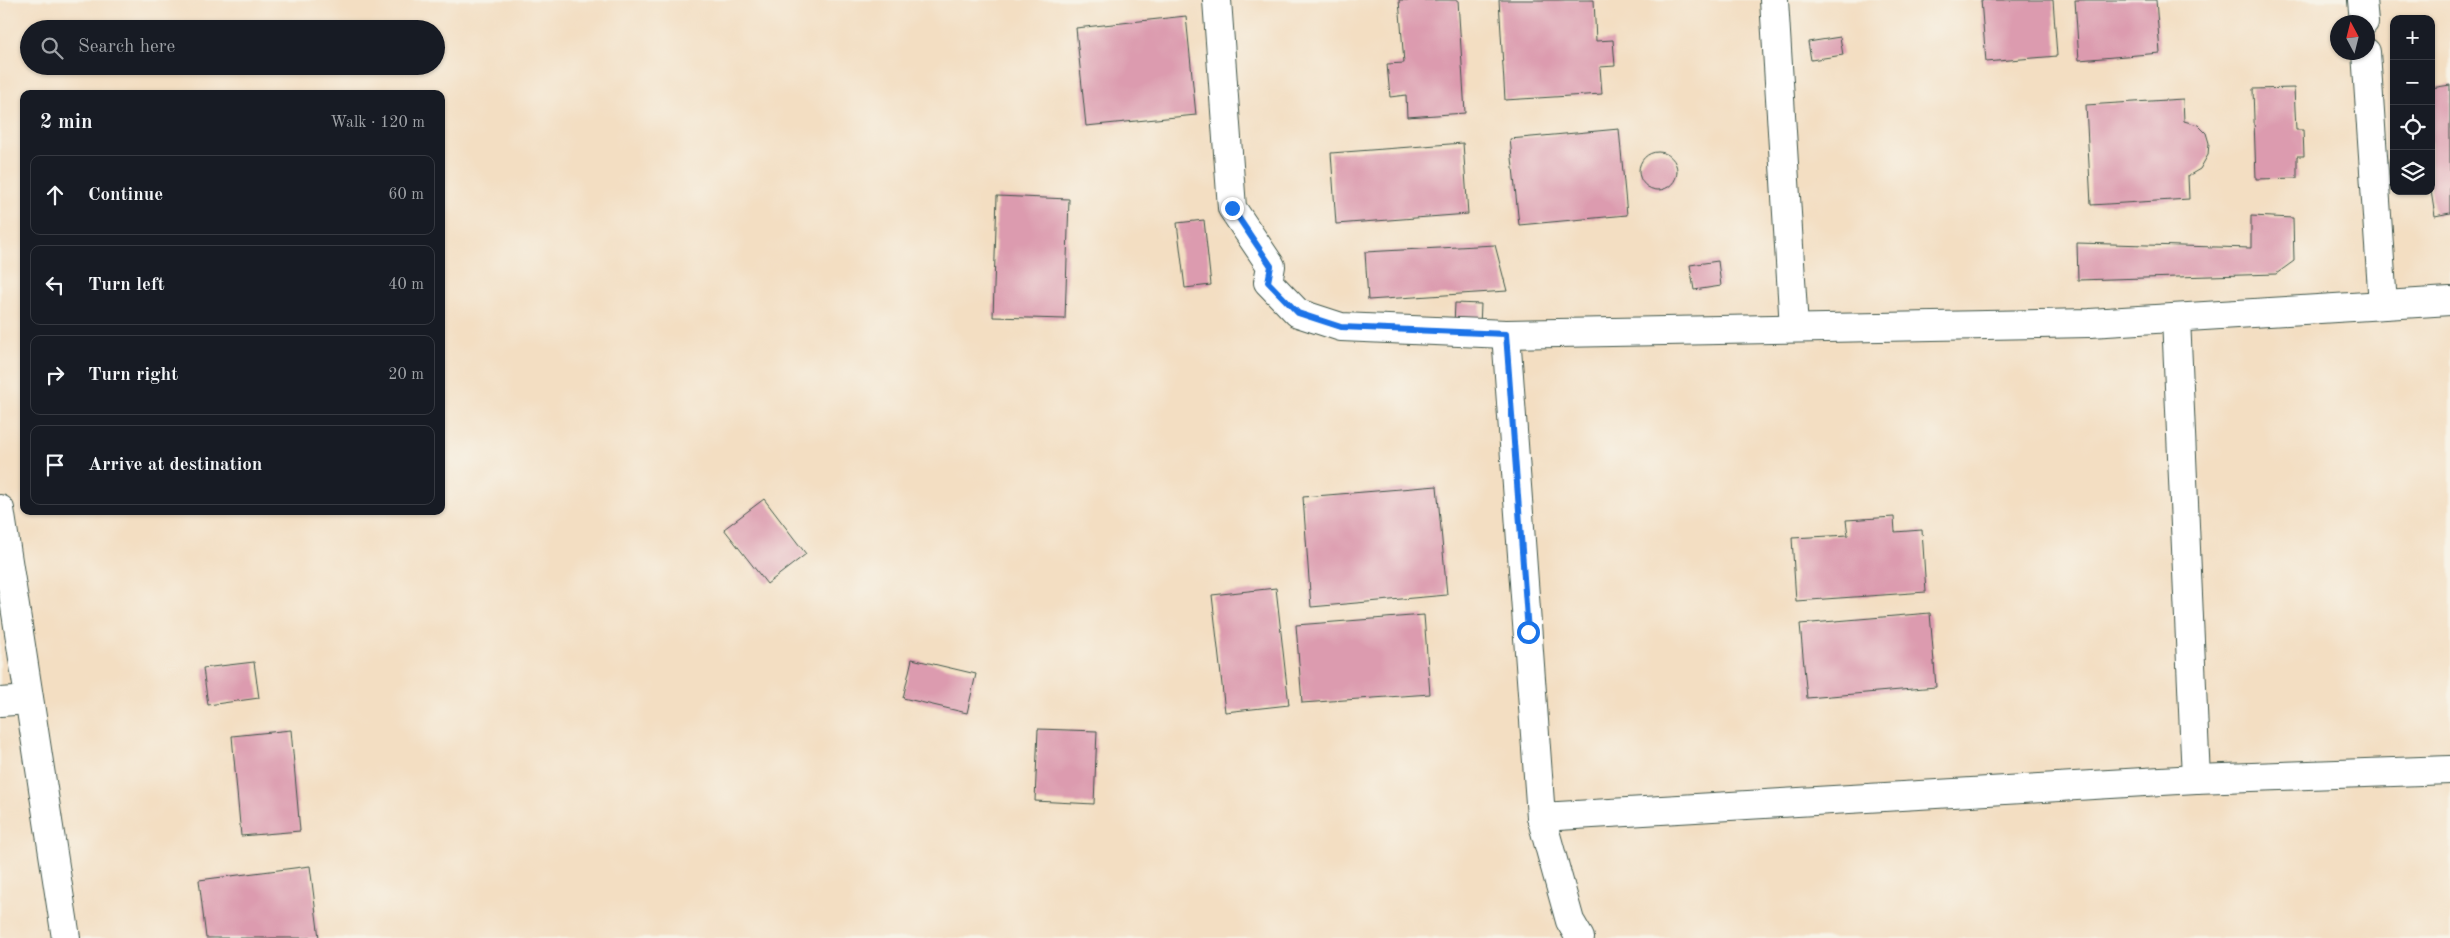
<!DOCTYPE html>
<html lang="en">
<head>
<meta charset="utf-8">
<style>
  :root { --surface:#171b24; --page:#242831; --text:#f1f3f6; --muted:#9ea1a6; --line:#363941 }
  body { margin:0; font-family:"Old Standard TT",serif; background:var(--page); color:var(--text) }
  .controls { position:absolute; right:15px; top:15px; display:grid; overflow:hidden; border-radius:10px; box-shadow:0 1px 4px #0004 }
  .controls button { width:45px; height:45px; display:grid; place-items:center; padding:0; border:0; border-bottom:1px solid var(--line); background:var(--surface); color:var(--text); font:25px sans-serif }
  .compass { position:absolute; left:2330px; top:15px; width:45px; height:45px; border-radius:50%; background:var(--surface); box-shadow:0 1px 4px #0004; rotate:353deg }
  .stop { position:absolute; width:15px; height:15px; margin:-11px; border:4px solid #1a73e8; border-radius:50%; background:#fff }
  .stop.end { background:#1a73e8; border-color:#fff; box-shadow:0 1px 5px #0008 }
  .list { margin:0; padding:0; list-style:none }
  h2 { display:flex; justify-content:space-between; align-items:center; height:65px; margin:0; padding:0 20px; font-size:21px }
  h2 small { font-size:16px; font-weight:400; color:var(--muted) }
  .list li { display:grid; grid-template-columns:32px 1fr auto; gap:15px; align-items:center; box-sizing:border-box; height:80px; margin:0 10px 10px; padding:0 10px; border:1px solid var(--line); border-radius:10px }
  .list b { display:block; font-size:19px; white-space:nowrap }
  .list em { font-size:16px; font-style:normal; color:var(--muted) }
  .icon { flex:none; width:28px; height:28px; fill:none; stroke:currentColor; stroke-width:2; stroke-linecap:round; stroke-linejoin:round }
  .map { position:relative; flex:none; width:2450px; height:938px; overflow:hidden }
  .search { position:absolute; background:var(--surface); box-shadow:0 1px 4px #0004; left:20px; top:20px; width:425px; height:55px; display:flex; align-items:center; gap:12px; box-sizing:border-box; padding:0 18px; border-radius:28px; color:var(--muted); font-size:19px }
  .panel { position:absolute; background:var(--surface); box-shadow:0 1px 4px #0004; left:20px; top:90px; width:425px; height:425px; border-radius:10px }
  .map>svg:first-child { display:block }
</style>
</head>
<body>
<div class="map">
<svg width="2450" height="938" viewBox="0 0 2450 938">
  <rect width="100%" height="100%" fill="#f7f3e8"/>
  <filter id="ink" filterUnits="userSpaceOnUse"><feTurbulence type="fractalNoise" baseFrequency=".02" numOctaves="2"/><feDisplacementMap in="SourceGraphic" scale="10" xChannelSelector="R" yChannelSelector="G"/><feConvolveMatrix kernelMatrix="1 2 1 2 8 2 1 2 1" color-interpolation-filters="sRGB"/></filter>
  <filter id="wash" filterUnits="userSpaceOnUse"><feTurbulence type="fractalNoise" baseFrequency=".0096" numOctaves="4" result="noise"/><feDisplacementMap in="SourceGraphic" scale="20" xChannelSelector="R" yChannelSelector="G"/><feGaussianBlur stdDeviation="1.12" result="paint"/><feColorMatrix in="noise" values="0 0 0 0 0 0 0 0 0 0 0 0 0 0 0 0 0 1.4 0 .05"/><feComposite in="paint" operator="in"/></filter>
  <g filter="url(#wash)">
    <rect width="100%" height="100%" fill="#f3dec2"/>
    <g id="blocks">
      <g fill="#dc9baf">
        <path d="M1399 0H1458L1465 113 1407 117 1406 95 1390 97 1387 64 1404 63Z"/>
        <path d="M1499 0H1594L1596 41 1613 40 1615 66 1600 67 1602 94 1505 100Z"/>
        <path d="M1981 0H2053L2057 56 1986 62Z"/>
        <path d="M2075 0H2156L2160 53 2079 60Z"/>
        <path d="M1186 16 1196 115 1086 126 1076 28Z"/>
        <path d="M1840 37 1843 55 1811 60 1808 42Z"/>
        <path d="M2450 85V213L2435 216 2431 191V88Z"/>
        <path d="M2294 88 2296 130H2303L2304 156H2297V178L2256 179 2253 89Z"/>
        <path d="M2183 99 2184 121 2198 125 2206 133 2209 143 2208 155 2200 169 2188 176 2189 199 2091 205 2086 105Z"/>
        <path d="M1619 129 1627 215 1519 225 1510 139Z"/>
        <path d="M1463 143 1468 214 1336 224 1331 153Z"/>
        <circle cx="1658" cy="171" r="19"/>
        <path d="M997 196 1069 199 1065 319 993 317Z"/>
        <path d="M2251 216 2293 218 2294 261 2276 274 2078 280 2077 243 2251 248Z"/>
        <path d="M1204 220 1211 285 1185 288 1177 223Z"/>
        <path d="M1495 245 1507 291 1368 300 1365 252Z"/>
        <path d="M1718 261 1721 286 1694 290 1690 265Z"/>
        <path d="M1455 303 1481 304 1480 326 1454 325Z"/>
        <path d="M1437 486 1447 595 1311 607 1303 497Z"/>
        <path d="M764 499 806 554 767 584 724 529Z"/>
        <path d="M1894 517 1895 532 1922 530 1926 592 1796 601 1792 538 1848 535 1846 520Z"/>
        <path d="M1276 588 1289 705 1225 712 1212 595Z"/>
        <path d="M1930 613 1936 687 1807 698 1800 624Z"/>
        <path d="M1424 615 1430 694 1302 703 1296 625Z"/>
        <path d="M912 659 976 674 967 713 903 698Z"/>
        <path d="M254 662 259 698 208 705 203 668Z"/>
        <path d="M1038 729 1097 731 1094 804 1035 801Z"/>
        <path d="M291 730 300 831 241 836 232 736Z"/>
        <path d="M310 866 319 938H206L199 880Z"/>
      </g>
    </g>
  </g>
  <g filter="url(#ink)">
    <use href="#blocks" fill-opacity="0" stroke="#3f5549" stroke-width="1"/>
    <g fill="none" stroke-linecap="round" stroke-linejoin="round">
      <defs>
        <g id="street">
          <path d="M1217 0 1232 208 1271 266 1268 282 1298 313 1341 327 1506 334 2090 323 2450 301"/>
          <path d="M1774 0 1794 328"/>
          <path d="M2362 0 2364 22"/>
          <path d="M2366 52 2383 305"/>
          <path d="M2176 318 2196 779"/>
          <path d="M1506 334 1541 817 1570 921 1580 938"/>
          <path d="M0 509 66 938"/>
          <path d="M0 702 29 700"/>
          <path d="M1541 817 2196 779 2450 770"/>
        </g>
      </defs>
      <use href="#street" stroke="#3f5549" stroke-width="30"/>
      <use href="#street" stroke="#fff" stroke-width="28"/>
    </g>
  </g>
  <g fill="none" stroke-linecap="round" stroke-linejoin="round" filter="url(#ink)">
    <path stroke="#1a73e8" stroke-width="6" d="M1232 208 1271 266 1268 282 1298 313 1341 327 1506 334 1528 632"/>
  </g>
</svg>
<div class="controls">
<button>+</button>
<button>−</button>
<button><svg class="icon" aria-label="locate" viewBox="0 0 24 24"><circle cx="12" cy="12" r="6"/><path d="M12 2v4M12 18v4M2 12h4M18 12h4"/></svg></button>
<button><svg class="icon" aria-label="layers" viewBox="0 0 24 24"><path d="M12 4l9 5-9 5-9-5zM3 14l9 5 9-5"/></svg></button>
</div>
<svg class="compass" viewBox="-18 -18 36 36"><path d="M0-13l5 13h-10z" fill="#e53935"/><path d="M0 13l5-13h-10z" fill="#9ea1a6"/></svg>
<div class="stop" style="left:1528px;top:632px"></div>
<div class="stop end" style="left:1232px;top:208px"></div>
<div class="search"><svg class="icon" aria-label="search" viewBox="0 0 24 24"><circle cx="10" cy="10" r="6"/><path d="M15 15l6 6"/></svg>Search here</div>
<section class="panel">
<h2>2 min<small>Walk · 120 m</small></h2>
<ul class="list">
<li><svg class="icon" aria-label="ahead" viewBox="0 0 24 24"><path d="M12 20V5M6 11l6-6 6 6"/></svg><div><b>Continue</b></div><em>60 m</em></li>
<li><svg class="icon" aria-label="left" viewBox="0 0 24 24"><path d="M17 20v-9H6M10 6l-5 5 5 5"/></svg><div><b>Turn left</b></div><em>40 m</em></li>
<li><svg class="icon" aria-label="right" viewBox="0 0 24 24"><path d="M7 20v-9h11M14 6l5 5-5 5"/></svg><div><b>Turn right</b></div><em>20 m</em></li>
<li><svg class="icon" aria-label="arrive" viewBox="0 0 24 24"><path d="M6 21V4h12l-3 4 3 4H6"/></svg><div><b>Arrive at destination</b></div></li>
</ul>
</section>
</div>
</body>
</html>
